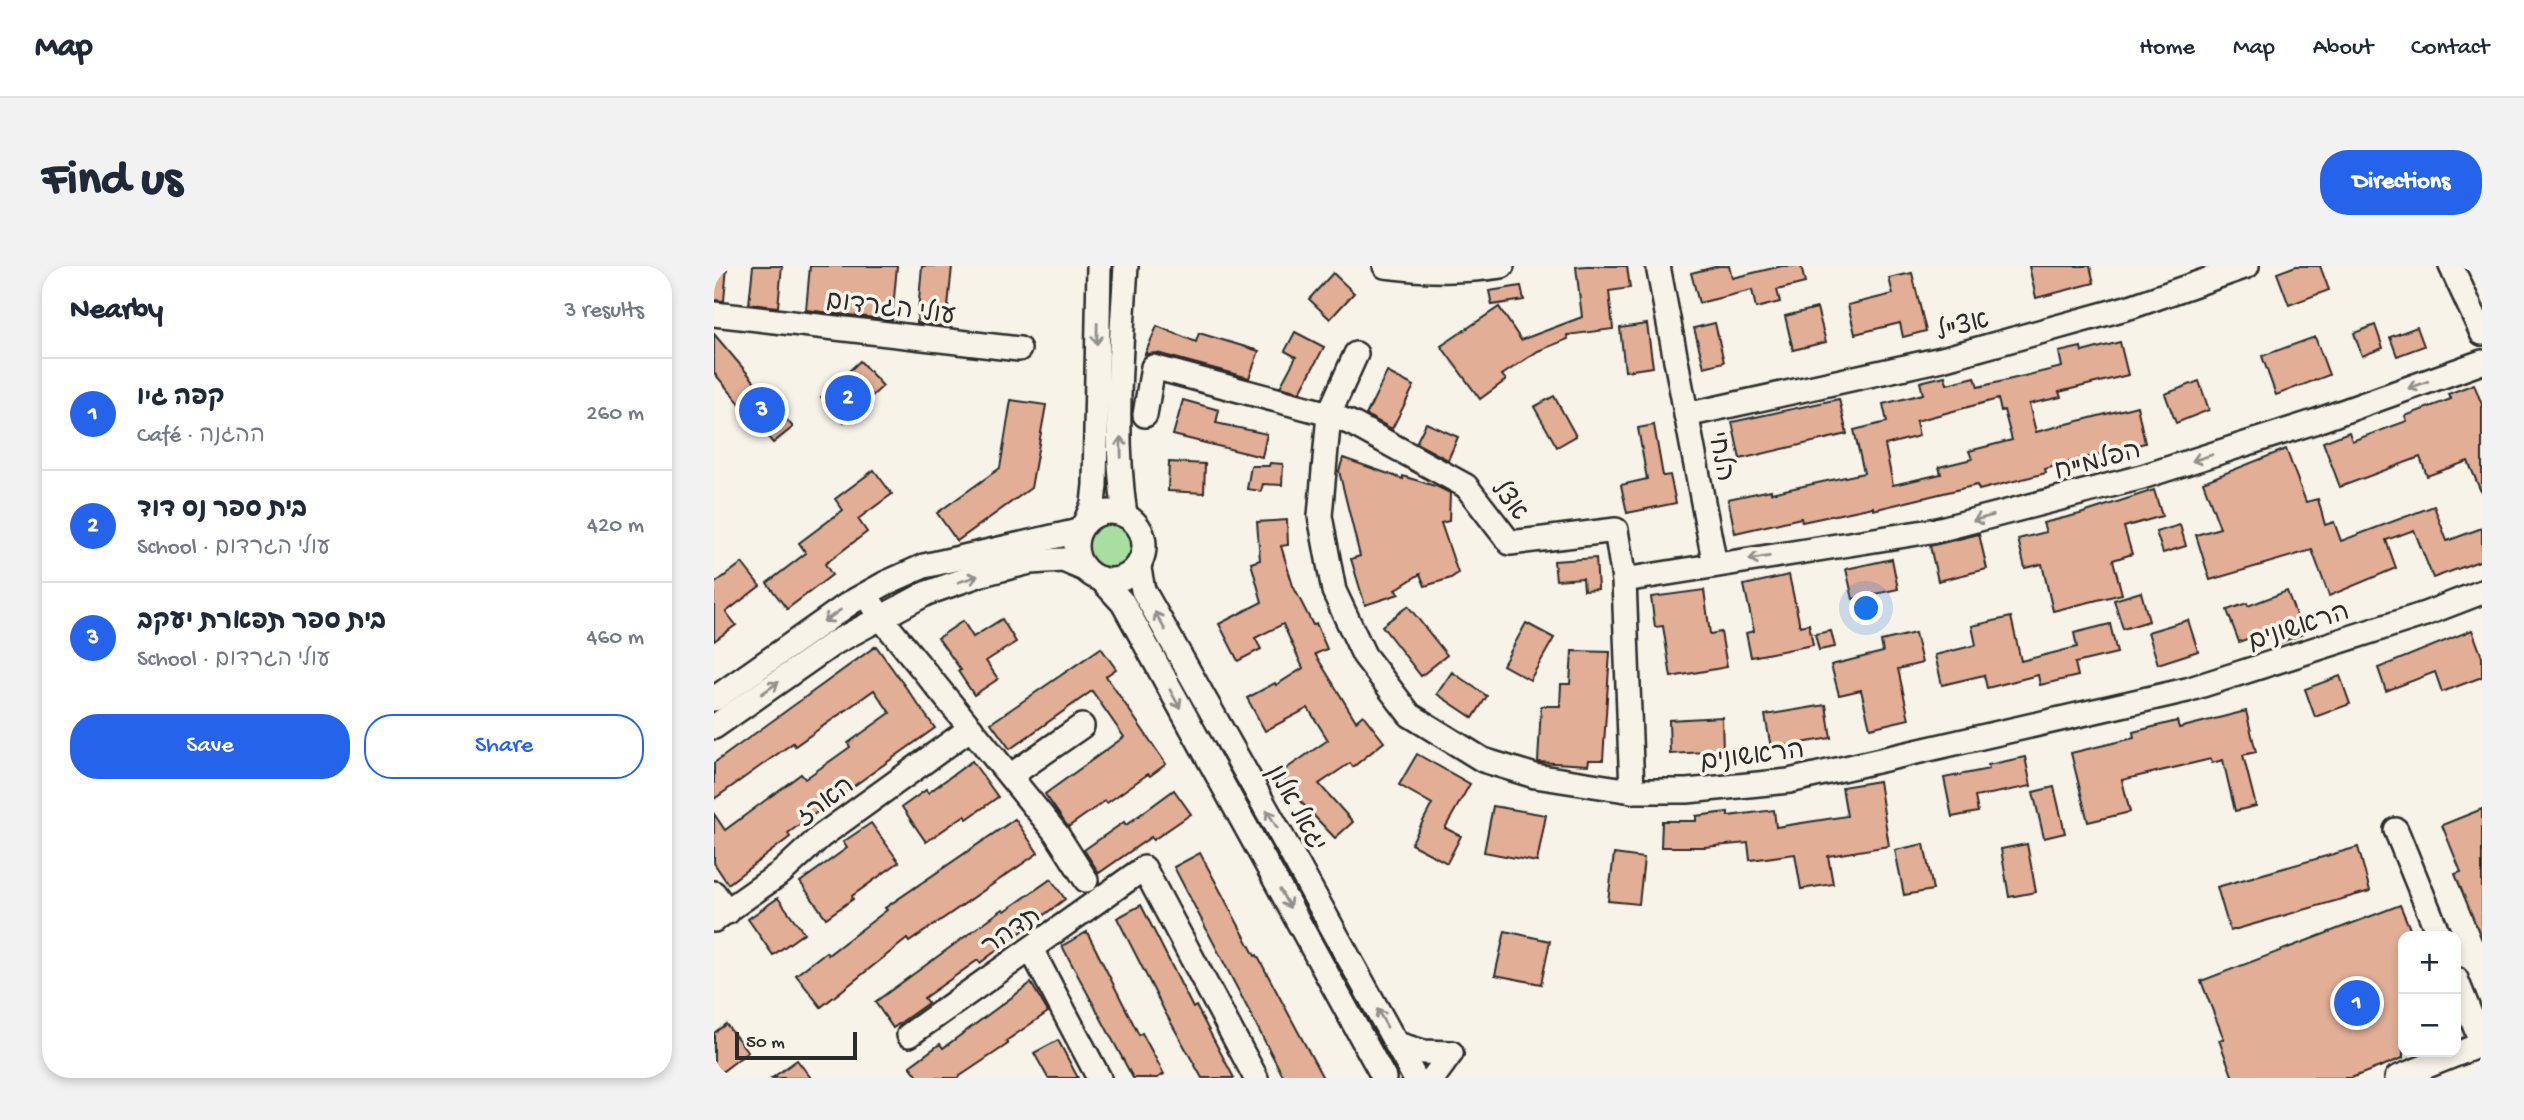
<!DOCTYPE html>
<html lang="en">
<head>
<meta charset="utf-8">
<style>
  :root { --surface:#fff; --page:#f2f2f3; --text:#1f2937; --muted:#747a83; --line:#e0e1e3; --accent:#2563eb }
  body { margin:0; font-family:"Gochi Hand","Playpen Sans Hebrew",sans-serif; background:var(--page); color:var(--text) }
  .controls { position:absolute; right:21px; bottom:21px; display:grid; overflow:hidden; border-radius:14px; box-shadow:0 4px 10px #0003 }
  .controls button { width:63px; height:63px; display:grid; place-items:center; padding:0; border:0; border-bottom:2px solid var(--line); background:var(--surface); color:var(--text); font:35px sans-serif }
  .scale { position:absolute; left:21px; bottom:18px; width:122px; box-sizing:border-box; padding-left:7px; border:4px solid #2b2b2b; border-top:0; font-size:19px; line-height:24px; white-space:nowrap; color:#2b2b2b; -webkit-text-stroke:5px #f7f3e8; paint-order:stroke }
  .you { position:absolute; left:1153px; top:343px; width:24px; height:24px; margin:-18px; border:5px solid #fff; border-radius:50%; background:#1a73e8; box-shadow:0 0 0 10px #1a73e833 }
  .badge { display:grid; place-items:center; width:46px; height:46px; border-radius:50%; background:var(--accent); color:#fff; font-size:23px; font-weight:700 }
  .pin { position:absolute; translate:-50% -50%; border:4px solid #fff; box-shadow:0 2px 7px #0006 }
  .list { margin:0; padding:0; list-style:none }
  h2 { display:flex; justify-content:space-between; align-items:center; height:91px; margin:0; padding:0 28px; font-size:30px }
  h2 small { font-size:23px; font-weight:400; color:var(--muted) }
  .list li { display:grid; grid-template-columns:46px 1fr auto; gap:21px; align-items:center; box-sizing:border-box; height:112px; padding:0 28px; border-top:2px solid var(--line) }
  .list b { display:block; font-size:26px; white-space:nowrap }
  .list p { margin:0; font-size:23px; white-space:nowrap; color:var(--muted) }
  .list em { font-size:23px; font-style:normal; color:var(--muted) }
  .actions { display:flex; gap:14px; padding:21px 28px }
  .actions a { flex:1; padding:16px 0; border:2px solid var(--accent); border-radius:28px; text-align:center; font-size:24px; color:var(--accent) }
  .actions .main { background:var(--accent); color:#fff }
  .map { position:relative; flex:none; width:1768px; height:812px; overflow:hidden; border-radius:28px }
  header { display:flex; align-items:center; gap:42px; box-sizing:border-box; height:98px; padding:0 35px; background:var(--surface); border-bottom:2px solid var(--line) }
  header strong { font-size:33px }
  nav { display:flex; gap:38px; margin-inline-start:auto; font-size:24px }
  .intro { display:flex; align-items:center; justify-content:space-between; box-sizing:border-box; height:168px; padding:0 42px }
  h1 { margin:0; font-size:49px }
  .button { padding:18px 32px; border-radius:28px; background:var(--accent); color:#fff; font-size:24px; font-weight:700 }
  main { display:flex; gap:42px; padding:0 42px }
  aside { flex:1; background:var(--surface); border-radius:28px; box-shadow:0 4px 10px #0003 }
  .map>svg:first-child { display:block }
</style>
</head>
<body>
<header>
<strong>Map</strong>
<nav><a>Home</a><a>Map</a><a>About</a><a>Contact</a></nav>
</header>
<div class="intro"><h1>Find us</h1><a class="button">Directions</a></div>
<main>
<aside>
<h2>Nearby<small>3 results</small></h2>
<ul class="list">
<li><span class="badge">1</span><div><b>קפה ג'ו</b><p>Café · ההגנה</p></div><em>260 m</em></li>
<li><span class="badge">2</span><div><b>בית ספר נס דוד</b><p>School · עולי הגרדום</p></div><em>420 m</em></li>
<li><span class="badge">3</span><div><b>בית ספר תפארת יעקב</b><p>School · עולי הגרדום</p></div><em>460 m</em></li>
</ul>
<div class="actions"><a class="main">Save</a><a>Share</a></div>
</aside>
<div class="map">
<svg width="1768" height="812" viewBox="0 0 1768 812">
  <rect width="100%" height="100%" fill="#f7f3e8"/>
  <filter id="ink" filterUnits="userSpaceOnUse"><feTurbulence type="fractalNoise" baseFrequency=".0143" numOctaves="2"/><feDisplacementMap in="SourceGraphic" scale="14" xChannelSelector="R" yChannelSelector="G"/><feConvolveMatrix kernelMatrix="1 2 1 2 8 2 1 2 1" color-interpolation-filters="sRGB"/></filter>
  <g filter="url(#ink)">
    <circle fill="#a9dea1" stroke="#6a8466" stroke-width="2" cx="396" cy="280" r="28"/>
    <g fill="#e2ae95" stroke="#2b2b2b" stroke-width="2" fill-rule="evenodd">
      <path d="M0 0H13L10 35 0 34Z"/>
      <path d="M39 0H68L64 41 35 38Z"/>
      <path d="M96 0H183L178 54 92 44Z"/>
      <path d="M208 0H238L232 61 203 57Z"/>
      <path d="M872 0H913L916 22 895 25 899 63 853 69 854 73 824 85 788 109 792 114 766 133 727 80 785 41 807 74 868 51 862 1Z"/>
      <path d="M1005 0H1015L1018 12 1068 0H1087L1091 17 1063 24 1066 36 1042 42 1038 24 985 37 977 7Z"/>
      <path d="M1315 0H1376L1380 17 1322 32Z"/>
      <path d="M1582 0H1606L1615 24 1575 39 1563 7Z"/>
      <path d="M619 7 640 27 616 53 595 33Z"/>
      <path d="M1198 7 1212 65 1189 71 1186 57 1141 68 1134 39 1179 28 1175 12Z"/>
      <path d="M807 20 810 34 778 39 775 25Z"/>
      <path d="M1103 42 1112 76 1079 84 1071 50Z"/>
      <path d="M1001 57 1010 96 990 101 980 62Z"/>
      <path d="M933 58 939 101 911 105 906 62Z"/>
      <path d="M1661 59 1669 82 1648 90 1640 67Z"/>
      <path d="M443 60 482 76 485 67 545 85 535 112 443 87 431 88Z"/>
      <path d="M1703 61 1710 80 1683 90 1676 71Z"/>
      <path d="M581 66 610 81 586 126 566 121 582 91 571 85Z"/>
      <path d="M0 68 79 161 59 177 0 107Z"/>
      <path d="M1601 71 1615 109 1562 129 1548 90Z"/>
      <path d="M1406 76 1414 109 1345 126 1347 131 1315 138 1322 166 1423 140 1431 177 1363 194 1331 203 1332 207 1265 224 1263 219 1159 244V241L1088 256 1087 252 1021 267 1014 233 1057 224V227L1150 207 1140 164 1173 156 1169 138 1209 128 1206 116 1231 110 1233 118 1261 111 1264 121 1348 101 1345 86 1367 81 1368 86ZM1284 133 1287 145 1290 144 1298 174 1255 185 1258 193 1225 201 1227 208 1179 219 1171 179 1205 170 1202 155Z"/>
      <path d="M146 95 169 120 130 156 107 131Z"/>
      <path d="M673 106 700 120 678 163 652 149Z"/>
      <path d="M1485 115 1495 144 1462 157 1451 128Z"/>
      <path d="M1760 118 1768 139V228L1754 195 1713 210 1706 191 1626 221 1609 176 1635 166 1638 175 1693 155 1691 150 1737 133 1734 128Z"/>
      <path d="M840 130 862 170 843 181 820 141Z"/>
      <path d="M1125 133 1133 168 1026 193 1018 156Z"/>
      <path d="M297 134 332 139 317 222 243 275 223 247 286 202Z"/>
      <path d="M469 134 505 144 502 157 553 168 548 191 459 169Z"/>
      <path d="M712 157 744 171 734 194 702 177Z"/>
      <path d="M940 159 949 210 956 209 962 237 913 247 907 219 933 213 924 162Z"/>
      <path d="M1572 183 1592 236 1604 233 1611 259 1620 256 1627 275 1720 240 1733 275 1768 262V294L1719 312 1700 264 1672 274 1682 302 1615 330 1598 284 1496 314 1482 269 1506 262 1489 216Z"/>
      <path d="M629 192 689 213V210L724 221 736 227 735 255 727 257 744 307 737 312 711 320 706 308 681 324 685 328 651 339 637 293 646 290 625 205Z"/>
      <path d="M455 196 491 198 490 227 454 225Z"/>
      <path d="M556 197 569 198 568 219 549 218 547 225 533 223 537 200H555Z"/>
      <path d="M160 204 178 228 144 253 153 266 111 298 118 309 73 343 53 317 92 287 85 277 129 244 121 233Z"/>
      <path d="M1440 224 1448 250 1410 261 1418 288 1399 294 1408 328 1339 345 1328 298 1311 302 1304 273 1332 266 1329 257 1366 248Z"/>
      <path d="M573 254 574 279 567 280 579 320 599 359 602 357 613 383 601 388 642 455 649 449 670 476 639 501 636 497 605 518 639 556 621 572 584 533 566 507 614 474 594 442 551 465 533 432 561 417 562 419 589 402 569 358 541 372 547 383 524 395 505 358 548 336 537 297 546 294 543 256Z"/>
      <path d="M1466 259 1472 280 1449 287 1442 266Z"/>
      <path d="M1265 268 1273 303 1224 315 1216 280Z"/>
      <path d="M882 292 884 323 870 324 869 312 842 314 840 295Z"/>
      <path d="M1178 293 1184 323 1139 333 1132 303Z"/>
      <path d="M28 297 46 320 12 346 22 359 0 375V318Z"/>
      <path d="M1075 309 1086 360 1095 358 1099 379 1037 391 1032 367 1040 365 1030 319Z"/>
      <path d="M990 324 996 368 1007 366 1013 401 957 411 949 360 941 361 937 331Z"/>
      <path d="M1573 325 1589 368 1560 379 1554 365 1525 376 1513 344 1533 337 1534 340Z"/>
      <path d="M1427 326 1435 355 1409 363 1400 334Z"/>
      <path d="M694 340 733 389 707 410 668 360Z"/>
      <path d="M1297 351 1307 395 1363 381 1360 367 1396 358 1403 387 1361 397 1364 410 1326 419 1324 409 1273 422 1270 409 1228 419 1221 389 1262 379 1258 360Z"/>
      <path d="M288 353 302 376 272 395 284 413 260 429 244 405 247 404 224 372 249 355 259 371Z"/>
      <path d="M1474 354 1484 385 1444 398 1434 366Z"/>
      <path d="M812 357 840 372 816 414 789 399Z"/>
      <path d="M1758 364 1768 391V411L1728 426 1721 406 1672 425 1664 402Z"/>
      <path d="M1117 365 1121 381 1105 384 1101 368Z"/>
      <path d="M1201 367 1208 397 1184 403 1195 453 1156 462 1147 424 1125 429 1117 399 1169 386 1167 375Z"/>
      <path d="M162 380 221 462 74 567 76 571 14 618 0 597V548L11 564 87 508 91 513 136 481 134 477 176 447 160 424 81 480 79 477 0 533V497Z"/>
      <path d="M387 382 402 403 392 410 452 498 436 510 434 508 393 537 391 535 354 561 331 528 410 471 378 425 296 483 277 457Z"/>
      <path d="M858 385 896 386 889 494H875L874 499 824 496 827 440H846L847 418H856Z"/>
      <path d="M738 406 773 430 759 452 723 428Z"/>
      <path d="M1626 410 1636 438 1601 451 1591 423Z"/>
      <path d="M1112 439 1117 472 1057 482 1051 449Z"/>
      <path d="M1532 445 1542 486 1529 489 1542 540 1521 545 1509 494 1498 497 1497 493 1408 514 1416 546 1374 556 1357 487 1420 472 1419 466 1463 455 1465 462Z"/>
      <path d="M1008 451 1009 485 956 488 955 454Z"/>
      <path d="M703 488 756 518 731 562 747 570 733 597 697 578 718 538 685 519Z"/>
      <path d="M1311 491 1317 520 1261 531 1264 546 1238 551 1230 512 1275 503 1274 499Z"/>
      <path d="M258 495 284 531 253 553 251 549 212 576 188 541 212 524 214 527Z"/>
      <path d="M1165 515 1175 580 1114 590 1119 618 1087 623 1081 588 1036 594 1034 577 990 581H947L948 555H982V550L1014 546V550L1060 544 1062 561 1133 550 1128 521Z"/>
      <path d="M1340 521 1351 567 1330 572 1319 526Z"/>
      <path d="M460 524 477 548 439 574 437 571 385 607 370 584 410 556 412 559Z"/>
      <path d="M779 540 832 549 823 596 770 586Z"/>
      <path d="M1768 543V674L1741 608 1747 606 1728 559Z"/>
      <path d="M301 553 324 587 195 676 193 673 107 741 82 709 112 686 114 689 173 644 171 642Z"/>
      <path d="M157 557 185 596 138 630 139 633 112 652 86 616 133 582 129 576Z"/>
      <path d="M1210 578 1219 624 1190 629 1181 584Z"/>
      <path d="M1313 578 1322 626 1295 631 1287 583Z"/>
      <path d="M1644 581 1656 625 1516 665 1503 621Z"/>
      <path d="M486 587 541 690 543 689 609 812H570L460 601Z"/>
      <path d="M900 588 930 592 925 638 894 635Z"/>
      <path d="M337 613 351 633 266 697 264 694 210 732 214 737 179 762 161 736 289 643 291 645Z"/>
      <path d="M64 632 90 667 59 689 34 653Z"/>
      <path d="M427 639 479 742 482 740 520 812H488L451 746 403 652Z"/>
      <path d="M1686 639 1699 670H1689V792L1637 812H1519L1505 774 1510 773 1487 715Z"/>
      <path d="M791 665 836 675 827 718 781 709Z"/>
      <path d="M373 666 425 769 428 767 450 808 443 812H419L348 680Z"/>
      <path d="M317 717 334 746 292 775 294 778 243 812H205L196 800 226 778 229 782Z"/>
      <path d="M12 758 34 786 5 808 0 801V767Z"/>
      <path d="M344 774 364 812H334L320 787Z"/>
      <path d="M83 794 97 812H58Z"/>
    </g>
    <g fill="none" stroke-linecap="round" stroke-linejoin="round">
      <defs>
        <g id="minor">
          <path d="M671 0C709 5 749 6 788 0"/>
          <path d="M944 0 1001 299"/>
          <path d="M1737 0 1768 67"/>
          <path d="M0 48 305 83"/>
          <path d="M642 88 615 148 606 250 620 325 650 389 696 449 769 494 821 510 918 525H973L1075 515 1473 424 1711 348 1768 326"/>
          <path d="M431 149 439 101 615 148 639 158 752 220 796 277 902 264 910 314 918 525"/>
          <path d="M972 149 1228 93 1419 40 1533 0"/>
          <circle cx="396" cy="280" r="34"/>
          <path d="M411 249C399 167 407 82 412 0"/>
          <path d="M371 257 379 238 381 219 385 0"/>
          <path d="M426 296 425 303 429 324 571 576 701 812"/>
          <path d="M387 313 409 337 670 812"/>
          <path d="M910 314 1223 264 1428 211 1600 156 1768 96"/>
          <path d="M159 340 167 352 342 567 372 614"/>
          <path d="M0 433 136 337 172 317 210 300 365 265"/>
          <path d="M0 461 120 377 213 327 268 308 316 296 349 294 370 303"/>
          <path d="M296 510 368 460"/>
          <path d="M1682 564 1725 670"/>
          <path d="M0 627 14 646"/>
          <path d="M0 654 68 606 106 571 257 462"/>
          <path d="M317 683 385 812"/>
          <path d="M1742 713 1768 778"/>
          <path d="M195 769 430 602 542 812"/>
          <path d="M683 778 709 786 737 787"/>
          <path d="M719 812 737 787"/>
          <path d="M1683 812 1768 778"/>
        </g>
      </defs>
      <use href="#minor" stroke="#2b2b2b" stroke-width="28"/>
      <use href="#minor" stroke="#f7f3e8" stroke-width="23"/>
    </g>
    <defs><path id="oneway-shaft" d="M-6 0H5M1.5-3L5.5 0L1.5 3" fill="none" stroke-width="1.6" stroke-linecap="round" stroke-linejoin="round" transform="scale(1.75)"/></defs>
    <g stroke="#918f8a">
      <use href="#oneway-shaft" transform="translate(383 68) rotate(91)"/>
      <use href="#oneway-shaft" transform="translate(1704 119) rotate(160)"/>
      <use href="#oneway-shaft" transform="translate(407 181) rotate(-91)"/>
      <use href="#oneway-shaft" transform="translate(1488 192) rotate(162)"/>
      <use href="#oneway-shaft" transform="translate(1269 252) rotate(165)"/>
      <use href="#oneway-shaft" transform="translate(1045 292) rotate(171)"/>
      <use href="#oneway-shaft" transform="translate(254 313) rotate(-18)"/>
      <use href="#oneway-shaft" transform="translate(118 350) rotate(145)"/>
      <use href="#oneway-shaft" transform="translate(446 355) rotate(-120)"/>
      <use href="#oneway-shaft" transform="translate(56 422) rotate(-35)"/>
      <use href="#oneway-shaft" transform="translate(461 433) rotate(61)"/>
      <use href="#oneway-shaft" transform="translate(558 553) rotate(-120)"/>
      <use href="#oneway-shaft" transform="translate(571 633) rotate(61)"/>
      <use href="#oneway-shaft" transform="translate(668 752) rotate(-119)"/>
    </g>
  </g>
  <g text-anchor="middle" stroke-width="7" stroke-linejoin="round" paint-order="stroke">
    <g font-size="26" fill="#2b2b2b" stroke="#f7f3e8">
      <text transform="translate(177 40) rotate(7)" y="9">עולי הגרדום</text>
      <text transform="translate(1248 58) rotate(-15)" y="9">אצ"ל</text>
      <text transform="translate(1009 190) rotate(79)" y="9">הלחי</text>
      <text transform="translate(1383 193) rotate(-15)" y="9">הפלמ"ח</text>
      <text transform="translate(797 233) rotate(52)" y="9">אצל</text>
      <text transform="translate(1584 359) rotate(-18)" y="9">הראשונים</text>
      <text transform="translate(1038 488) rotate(-7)" y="9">הראשונים</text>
      <text transform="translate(110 534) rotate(-37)" y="9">הארז</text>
      <text transform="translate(584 541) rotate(61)" y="9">יגאל אלון</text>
      <text transform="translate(296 663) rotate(-35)" y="9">תדהר</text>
    </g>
  </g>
</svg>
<div class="controls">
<button>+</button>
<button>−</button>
</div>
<div class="scale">50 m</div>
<div class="you"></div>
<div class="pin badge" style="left:1643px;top:737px">1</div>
<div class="pin badge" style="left:134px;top:132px">2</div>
<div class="pin badge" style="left:48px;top:144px">3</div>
</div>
</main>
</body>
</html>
